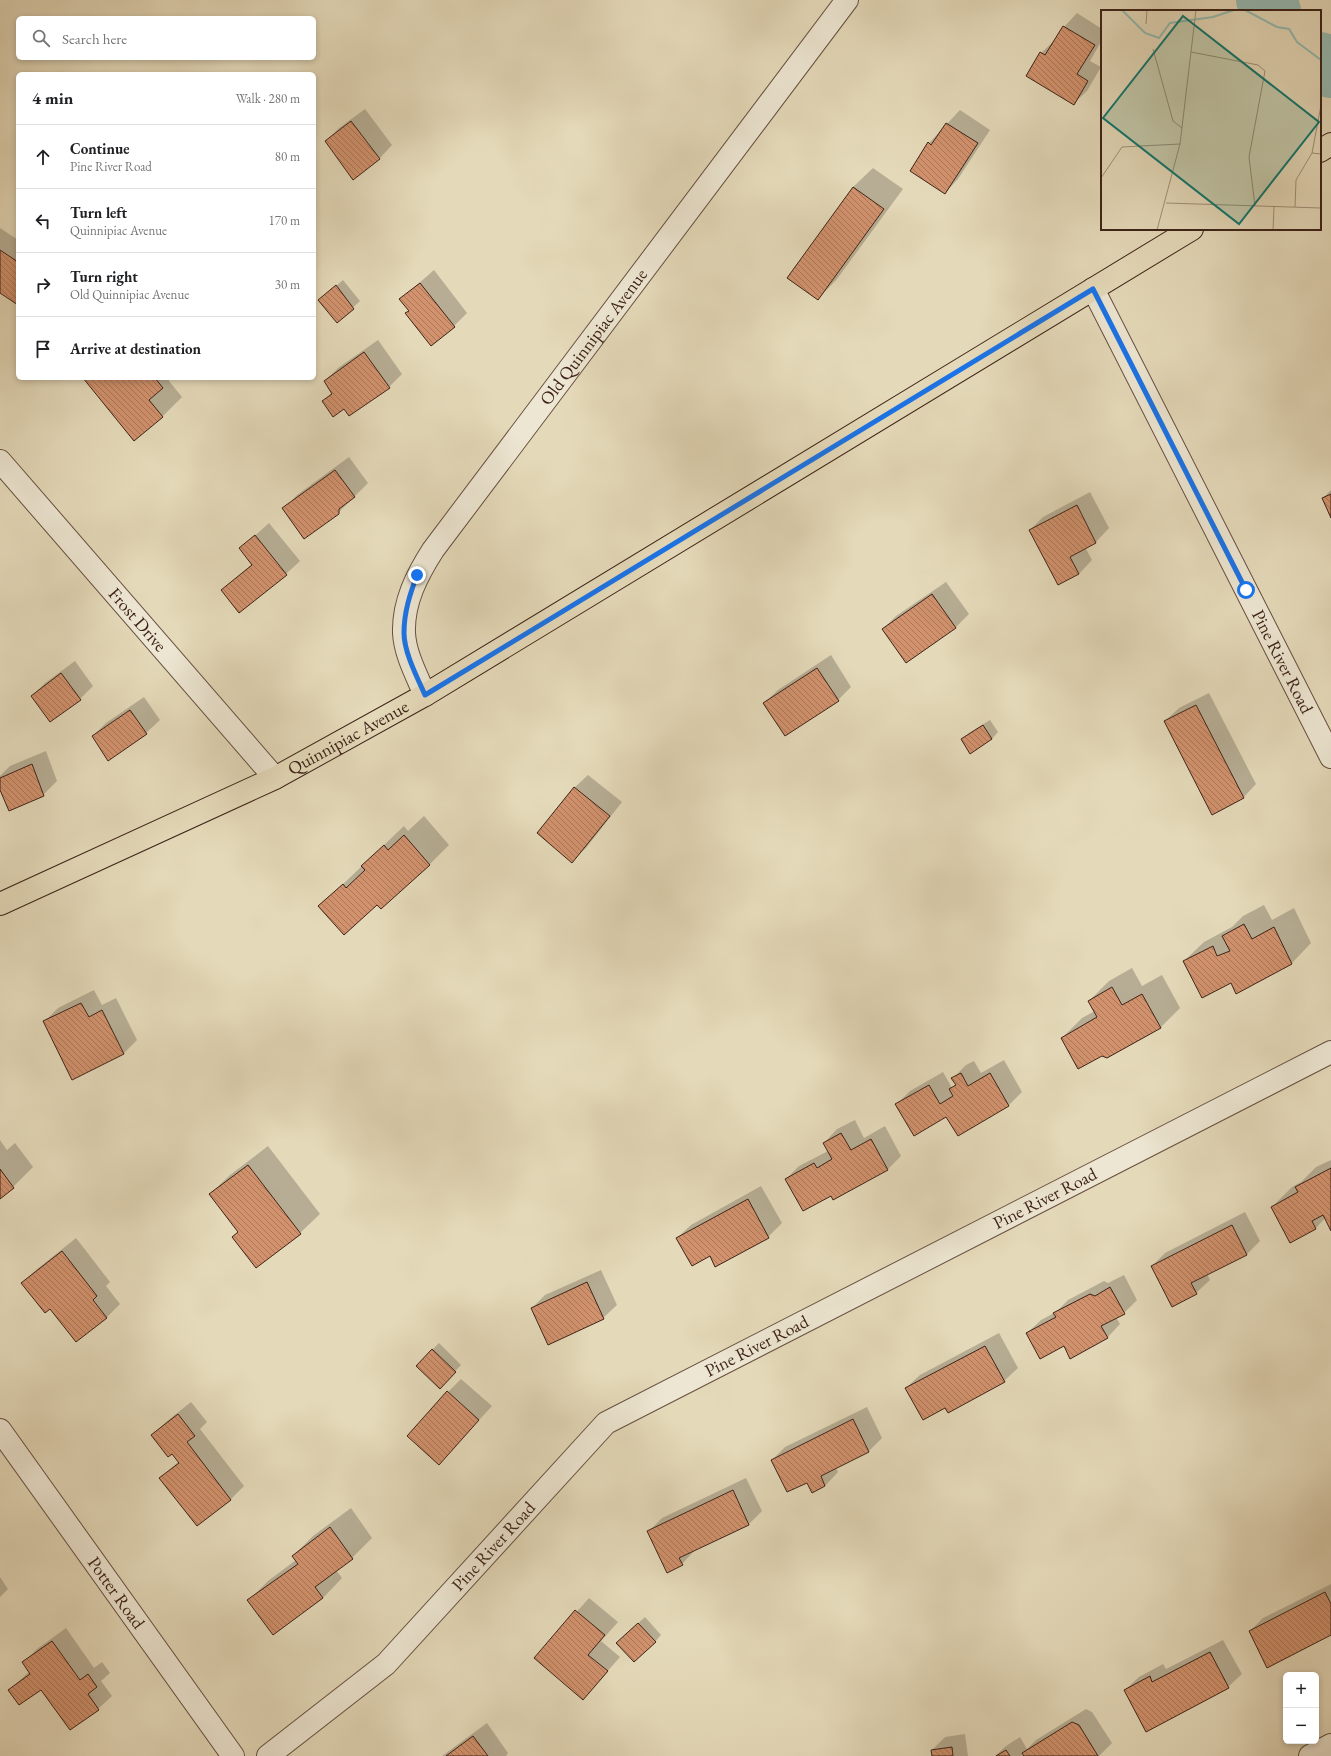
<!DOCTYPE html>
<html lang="en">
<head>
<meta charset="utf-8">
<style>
  :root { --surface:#fff; --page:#f2f2f2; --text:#202124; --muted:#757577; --line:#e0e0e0 }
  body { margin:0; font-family:"EB Garamond",serif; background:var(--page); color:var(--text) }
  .controls { position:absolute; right:12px; bottom:12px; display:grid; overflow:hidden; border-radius:6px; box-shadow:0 2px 6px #0003 }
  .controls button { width:36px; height:36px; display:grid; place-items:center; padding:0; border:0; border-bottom:1px solid var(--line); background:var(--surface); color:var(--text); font:20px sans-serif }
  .stop { position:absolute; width:12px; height:12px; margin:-9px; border:3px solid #1a73e8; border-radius:50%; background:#fff }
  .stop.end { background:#1a73e8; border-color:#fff; box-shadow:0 1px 4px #0008 }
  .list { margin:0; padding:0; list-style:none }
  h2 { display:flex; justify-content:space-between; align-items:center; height:52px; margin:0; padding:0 16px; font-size:17px }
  h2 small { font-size:13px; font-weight:400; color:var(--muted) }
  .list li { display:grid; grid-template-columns:26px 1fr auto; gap:12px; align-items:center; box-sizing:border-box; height:64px; padding:0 16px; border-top:1px solid var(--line) }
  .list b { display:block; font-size:15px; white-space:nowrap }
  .list p { margin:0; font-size:13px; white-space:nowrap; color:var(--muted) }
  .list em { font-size:13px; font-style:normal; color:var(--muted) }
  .icon { flex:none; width:22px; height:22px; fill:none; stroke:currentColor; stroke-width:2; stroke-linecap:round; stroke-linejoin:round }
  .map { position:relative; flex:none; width:1331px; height:1756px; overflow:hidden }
  .search { position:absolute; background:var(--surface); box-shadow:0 2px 6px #0003; left:16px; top:16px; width:300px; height:44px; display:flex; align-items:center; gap:10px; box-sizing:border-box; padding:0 14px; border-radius:6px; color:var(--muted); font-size:15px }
  .panel { position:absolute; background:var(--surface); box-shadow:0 2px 6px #0003; left:16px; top:72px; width:300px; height:308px; border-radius:6px }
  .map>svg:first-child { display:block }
</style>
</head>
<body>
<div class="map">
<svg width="1331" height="1756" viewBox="0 0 1331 1756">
  <defs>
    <pattern id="building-back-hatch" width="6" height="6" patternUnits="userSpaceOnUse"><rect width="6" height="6" fill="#d1926d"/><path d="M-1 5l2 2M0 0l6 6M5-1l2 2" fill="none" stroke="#ab7759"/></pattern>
  </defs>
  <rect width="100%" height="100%" fill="#e4d9b9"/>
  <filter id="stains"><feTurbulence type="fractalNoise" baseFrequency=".005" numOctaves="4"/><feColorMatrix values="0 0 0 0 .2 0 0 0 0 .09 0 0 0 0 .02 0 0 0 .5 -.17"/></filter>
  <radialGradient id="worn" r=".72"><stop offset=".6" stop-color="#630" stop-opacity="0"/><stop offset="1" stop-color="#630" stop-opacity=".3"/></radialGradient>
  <g fill="#0003">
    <path d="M1077 13 1102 29V40L1090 61 1101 67 1087 91 1073 104 1041 53 1055 40 1064 27Z"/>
    <path d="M365 109 392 145 379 159 326 141 339 128Z"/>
    <path d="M960 110 990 130 958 179 945 193 929 143Z"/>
    <path d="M873 168 903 189 837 279 818 299 853 187Z"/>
    <path d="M0 228 18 240V304L0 292Z"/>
    <path d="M434 270 467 313 454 326 407 313 410 310 401 299Z"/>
    <path d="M343 280 360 301 337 322 320 300Z"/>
    <path d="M378 340 402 374 389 387 344 407 323 401 332 392 325 381 338 368Z"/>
    <path d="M84 378H171L169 381 182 397 162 417Z"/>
    <path d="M349 457 368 483 338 513 284 509 297 495Z"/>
    <path d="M1331 490V516L1323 498Z"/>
    <path d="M1090 492 1109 528 1096 542 1085 547 1092 560 1079 574 1030 530 1043 517Z"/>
    <path d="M269 523 300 561 286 574 222 590 253 563 241 548Z"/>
    <path d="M946 582 969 614 955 628 883 629 896 616Z"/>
    <path d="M831 655 851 687 838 700 764 703 778 690Z"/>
    <path d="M75 661 93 686 80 699 32 696 45 683Z"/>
    <path d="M1209 693 1256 784 1243 798 1165 721 1179 708Z"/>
    <path d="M144 697 160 720 146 733 108 759 93 736 106 723Z"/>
    <path d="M990 720 998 732 992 739H962L969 733Z"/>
    <path d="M46 751 57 781 43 795 0 788V776L10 766Z"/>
    <path d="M588 775 622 802 586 848 572 861 574 788Z"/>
    <path d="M424 816 449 845 429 865 377 903 320 906 404 826 408 831Z"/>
    <path d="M1264 905 1272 920 1294 908 1311 943 1292 963 1237 993 1231 982 1184 961 1204 942 1232 927 1243 916Z"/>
    <path d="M1132 968 1142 986 1162 975 1180 1008 1160 1028 1062 1038 1082 1018 1095 1011 1089 1001 1109 981Z"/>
    <path d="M94 990 102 1005 116 998 137 1040 123 1054 45 1021 58 1008Z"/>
    <path d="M1004 1060 1022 1092 1009 1105 958 1135 947 1115 897 1104 910 1091 943 1072 952 1088 956 1084 953 1078 966 1065 974 1061 981 1073Z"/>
    <path d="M855 1120 864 1138 885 1126 901 1156 888 1169 786 1179 799 1166 828 1151 824 1143 837 1129Z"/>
    <path d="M0 1140 7 1150 15 1143 33 1167 13 1187 0 1197Z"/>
    <path d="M268 1146 320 1214 300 1233 239 1232 210 1194 230 1175Z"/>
    <path d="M1331 1160V1229L1325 1218 1316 1228 1291 1241 1272 1207 1292 1187 1301 1182 1316 1167Z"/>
    <path d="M761 1186 782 1223 768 1237 716 1266 710 1255 677 1238 691 1225Z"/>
    <path d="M1245 1212 1260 1241 1247 1254 1207 1274 1210 1280 1196 1293 1172 1305 1152 1266 1165 1253Z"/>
    <path d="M76 1238 110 1282 106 1286 120 1304 107 1317 76 1341 50 1308 22 1283 36 1270Z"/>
    <path d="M601 1270 617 1305 603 1318 532 1308 545 1295Z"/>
    <path d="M1124 1275 1137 1300 1124 1313 1116 1317 1120 1324 1107 1338 1064 1345 1027 1333 1041 1320 1056 1312 1068 1300 1104 1281 1108 1283Z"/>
    <path d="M999 1333 1018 1368 1004 1381 946 1407 906 1388 920 1375Z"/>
    <path d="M439 1343 461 1365 440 1387 417 1365Z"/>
    <path d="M461 1379 492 1406 439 1464 448 1392Z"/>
    <path d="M191 1402 207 1422 200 1429 244 1486 231 1499 197 1525 161 1478 179 1461 172 1452 152 1435 166 1422Z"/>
    <path d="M867 1407 882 1438 869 1451 836 1468 838 1472 825 1486 807 1481 772 1460 785 1447Z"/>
    <path d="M746 1478 762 1511 749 1524 695 1550 682 1564 649 1531 662 1518Z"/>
    <path d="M351 1508 372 1538 352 1558 336 1570 342 1578 323 1598 249 1600 268 1581 296 1560 293 1556 313 1536Z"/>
    <path d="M0 1577 8 1589 0 1597Z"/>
    <path d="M1331 1584V1634L1250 1631 1263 1618Z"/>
    <path d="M589 1598 618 1622 601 1641 620 1657 583 1699 536 1658Z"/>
    <path d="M645 1617 661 1635 655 1642 624 1636Z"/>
    <path d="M66 1628 94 1668 102 1662 110 1673 101 1681 112 1696 98 1709 71 1729 41 1688 9 1690 30 1671 24 1663 37 1649Z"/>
    <path d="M1223 1640 1242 1674 1228 1687 1125 1690 1139 1677 1163 1664 1166 1669Z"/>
    <path d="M1086 1709 1092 1712 1112 1743 1099 1756H995L1006 1746 1020 1737 1027 1749 1036 1740Z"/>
    <path d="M487 1723 508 1753 506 1756H442Z"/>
    <path d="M965 1734 968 1756H933L932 1750 945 1737Z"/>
  </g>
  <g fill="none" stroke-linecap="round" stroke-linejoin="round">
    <g stroke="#95bab1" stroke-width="54">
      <path d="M1263 0 1274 11"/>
      <path d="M1320 59 1331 71"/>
    </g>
  </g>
  <g fill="url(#building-back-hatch)" stroke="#3d2318">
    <path d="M1063 26 1095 45 1077 74 1088 81 1074 105 1026 76 1040 52 1045 55Z"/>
    <path d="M351 121 380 159 353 180 325 141Z"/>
    <path d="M946 123 978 143 945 194 910 171 928 142 931 145Z"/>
    <path d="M853 187 884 209 818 300 787 278Z"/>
    <path d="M0 250 18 262V305L0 293Z"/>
    <path d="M420 283 455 327 431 346 405 313 409 311 399 299Z"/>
    <path d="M336 285 354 309 337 323 318 300Z"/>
    <path d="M364 352 390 388 349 416 344 409 333 417 322 401 332 394 324 381Z"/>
    <path d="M83 378H155L163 388 149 400 163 417 134 441Z"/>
    <path d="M335 470 355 497 339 509V514L304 539 282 508Z"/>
    <path d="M1331 494V518L1322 498Z"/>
    <path d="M1077 505 1096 543 1070 557 1079 574 1058 585 1029 530Z"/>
    <path d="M255 535 287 575 239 613 221 590 252 565 239 548Z"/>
    <path d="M932 594 956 628 906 663 882 629Z"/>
    <path d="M817 668 839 701 785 736 763 703Z"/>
    <path d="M61 673 81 700 50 722 31 696Z"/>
    <path d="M1196 705 1244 798 1212 815 1164 721Z"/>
    <path d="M130 710 147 734 108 761 92 736Z"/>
    <path d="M983 725 992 739 970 754 961 739Z"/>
    <path d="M32 764 44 796 9 811 0 790V778Z"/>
    <path d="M574 787 610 816 572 863 537 833Z"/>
    <path d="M404 835 430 865 381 909 377 905 344 935 318 906 343 884 346 888 365 870 361 866 384 845 388 850Z"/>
    <path d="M1244 924 1252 939 1274 927 1292 964 1236 994 1231 983 1202 998 1183 961 1213 946 1217 956 1230 951 1222 936Z"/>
    <path d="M1112 987 1122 1005 1142 994 1161 1028 1107 1058 1102 1056 1078 1069 1061 1038 1097 1017 1088 1001Z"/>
    <path d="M81 1003 89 1017 102 1010 124 1054 72 1080 43 1021Z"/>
    <path d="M961 1073 968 1086 990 1073 1009 1106 958 1136 946 1117 914 1136 895 1104 929 1085 940 1104 953 1096 949 1089 956 1085 951 1078Z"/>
    <path d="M841 1133 851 1150 871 1139 888 1170 833 1200 831 1196 803 1211 785 1179 814 1163 817 1168 832 1159 823 1143Z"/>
    <path d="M248 1165 301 1234 256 1268 232 1237 238 1232 209 1194Z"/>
    <path d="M1331 1168V1231L1323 1215 1312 1221 1316 1229 1290 1243 1271 1207 1298 1192 1295 1187Z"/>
    <path d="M0 1169 14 1188 0 1199Z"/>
    <path d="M748 1199 769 1238 715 1267 710 1256 692 1266 676 1238Z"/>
    <path d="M1232 1225 1247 1255 1191 1283 1197 1294 1172 1307 1151 1266Z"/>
    <path d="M62 1251 97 1296 93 1300 107 1318 76 1342 50 1309 45 1313 21 1283Z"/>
    <path d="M587 1282 604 1319 548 1345 531 1308Z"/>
    <path d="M1110 1287 1125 1314 1101 1326 1108 1338 1070 1359 1064 1346 1040 1359 1026 1333 1056 1317 1053 1313 1090 1294 1095 1296Z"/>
    <path d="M985 1346 1005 1382 948 1413 945 1408 923 1420 905 1388Z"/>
    <path d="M432 1349 456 1372 440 1389 416 1366Z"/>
    <path d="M447 1391 479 1420 439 1465 407 1436Z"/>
    <path d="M178 1414 195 1436 187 1442 231 1500 197 1526 159 1478 179 1463 172 1454 168 1457 151 1435Z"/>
    <path d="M853 1419 869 1452 821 1476 825 1486 812 1493 807 1483 787 1492 771 1460Z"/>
    <path d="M733 1490 749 1525 679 1558 683 1565 667 1573 647 1531Z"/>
    <path d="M330 1527 353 1559 315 1587 323 1598 273 1635 247 1600 298 1564 292 1556Z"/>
    <path d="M1325 1592 1331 1604V1635L1267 1668 1249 1631Z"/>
    <path d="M575 1610 605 1635 588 1655 608 1671 583 1700 534 1658Z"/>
    <path d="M638 1623 656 1642 634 1662 616 1643Z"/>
    <path d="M52 1641 80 1680 88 1674 97 1687 88 1694 99 1710 70 1730 41 1690 19 1705 8 1690 30 1674 22 1662Z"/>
    <path d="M1210 1652 1229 1688 1146 1732 1124 1690 1150 1676 1152 1682Z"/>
    <path d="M1072 1722 1079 1725 1098 1756H1024L1022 1753Z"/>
    <path d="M473 1736 488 1756H446Z"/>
    <path d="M952 1747 953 1756H932L931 1750Z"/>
    <path d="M1006 1750 1010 1756H996Z"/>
  </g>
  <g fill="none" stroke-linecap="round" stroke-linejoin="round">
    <defs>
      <g id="minor">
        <path id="s1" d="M1093 289 1331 757"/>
        <path id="s2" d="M0 461 275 778"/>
        <path id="s3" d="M425 695C417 676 405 654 404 633 403 602 417 575 433 550L847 0"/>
        <path id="s4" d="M0 1430 233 1756"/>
        <path id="s5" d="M268 1756 386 1664 606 1423 1331 1052"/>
        <path d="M1310 1756 1331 1745"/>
      </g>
      <g id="major">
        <path d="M1320 151 1331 144"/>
        <path id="s6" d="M0 904 275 778 425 695 1192 229"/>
      </g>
    </defs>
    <use href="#minor" stroke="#675040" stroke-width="24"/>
    <use href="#major" stroke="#3d2318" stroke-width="24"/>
    <use href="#minor" stroke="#ede6d2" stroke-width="22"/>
    <use href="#major" stroke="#e4d9b9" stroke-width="22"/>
  </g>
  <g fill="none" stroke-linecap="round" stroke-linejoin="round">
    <path stroke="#1a73e8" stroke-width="5" d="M417 575C410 594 404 612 404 633 404 652 417 677 425 695L1093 289 1246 590"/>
  </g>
  <g text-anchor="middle" stroke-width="3" stroke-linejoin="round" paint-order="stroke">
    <g font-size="18" fill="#3d2318" stroke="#ede6d2">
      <text dy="6" stroke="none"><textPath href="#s3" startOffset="422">Old Quinnipiac Avenue</textPath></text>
      <text dy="6" stroke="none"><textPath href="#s2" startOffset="210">Frost Drive</textPath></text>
      <text dy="6" stroke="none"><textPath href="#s1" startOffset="418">Pine River Road</textPath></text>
      <text dy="6" stroke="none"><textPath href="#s6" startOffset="386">Quinnipiac Avenue</textPath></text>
      <text dy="6" stroke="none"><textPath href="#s5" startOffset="969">Pine River Road</textPath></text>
      <text dy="6" stroke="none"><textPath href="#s5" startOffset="645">Pine River Road</textPath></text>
      <text dy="6" stroke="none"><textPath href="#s5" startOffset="309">Pine River Road</textPath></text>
      <text dy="6" stroke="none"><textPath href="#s4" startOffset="200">Potter Road</textPath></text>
    </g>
  </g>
  <g transform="translate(1101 10)">
    <rect width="220" height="220" fill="#e4d9b9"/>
    <path fill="none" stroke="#95bab1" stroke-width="2" d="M21 0 44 23 58 28 69 13 112 7 133 0M144 0 176 17 188 19 196 32 220 50"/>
    <path fill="none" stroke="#a19079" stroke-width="1" d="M45 14 46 0M52 39 72 111 81 118M90 42 157 55 164 61 148 147 154 196M220 95 211 143 220 144M0 168 21 137 79 134M65 193 220 198M194 197 195 170 211 143M56 220 79 134 95 0M172 220 173 197"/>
    <path fill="#0f766e" fill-opacity="0.15" stroke="#0f766e" stroke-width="2" d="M82 6 218 112 138 214 2 108Z"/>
    <rect width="220" height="220" fill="none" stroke="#3d2318" stroke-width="2"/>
  </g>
  <rect width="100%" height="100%" filter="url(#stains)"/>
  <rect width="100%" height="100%" fill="url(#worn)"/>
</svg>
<div class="controls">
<button>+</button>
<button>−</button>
</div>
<div class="stop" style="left:1246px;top:590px"></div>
<div class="stop end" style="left:417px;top:575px"></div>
<div class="search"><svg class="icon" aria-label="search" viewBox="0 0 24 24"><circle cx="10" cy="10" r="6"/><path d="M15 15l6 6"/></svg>Search here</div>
<section class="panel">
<h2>4 min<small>Walk · 280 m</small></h2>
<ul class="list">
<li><svg class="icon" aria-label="ahead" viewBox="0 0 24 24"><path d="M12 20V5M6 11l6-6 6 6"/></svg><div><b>Continue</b><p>Pine River Road</p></div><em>80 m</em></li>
<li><svg class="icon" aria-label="left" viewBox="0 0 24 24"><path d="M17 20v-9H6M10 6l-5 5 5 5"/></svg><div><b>Turn left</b><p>Quinnipiac Avenue</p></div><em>170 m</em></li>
<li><svg class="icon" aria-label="right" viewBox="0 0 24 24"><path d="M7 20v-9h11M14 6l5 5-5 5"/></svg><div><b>Turn right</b><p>Old Quinnipiac Avenue</p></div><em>30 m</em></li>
<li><svg class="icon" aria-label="arrive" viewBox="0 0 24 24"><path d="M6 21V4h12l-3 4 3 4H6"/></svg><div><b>Arrive at destination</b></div></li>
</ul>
</section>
</div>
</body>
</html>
